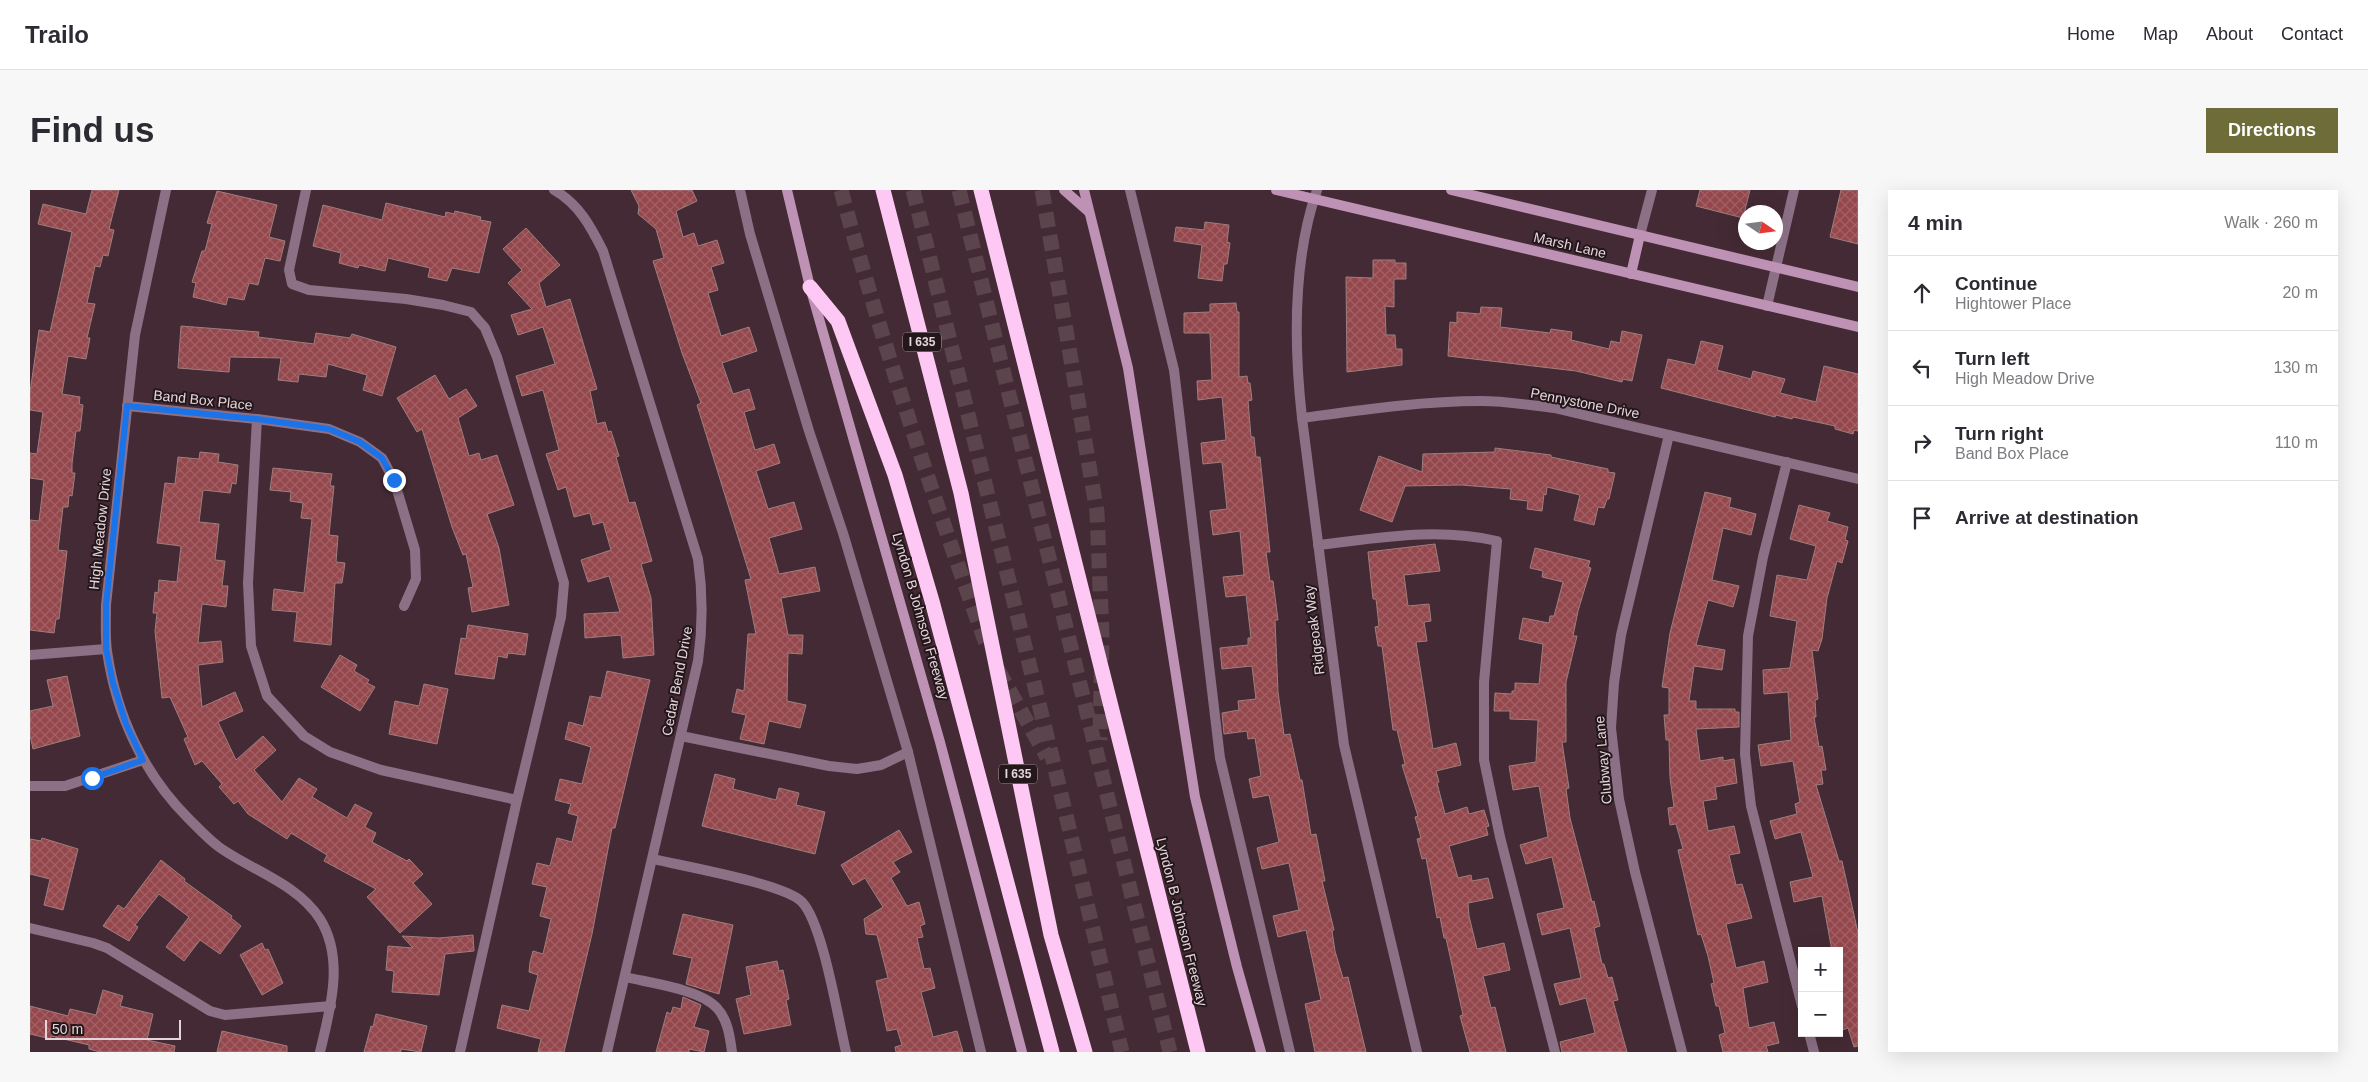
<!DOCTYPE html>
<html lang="en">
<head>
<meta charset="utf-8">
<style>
  :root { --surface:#fff; --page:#f7f7f7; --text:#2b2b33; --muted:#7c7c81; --line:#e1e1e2; --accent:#6e6d39 }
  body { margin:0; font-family:Arial,sans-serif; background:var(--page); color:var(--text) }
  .controls { position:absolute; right:15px; bottom:15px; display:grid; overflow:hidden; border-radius:0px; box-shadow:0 5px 20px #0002 }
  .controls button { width:45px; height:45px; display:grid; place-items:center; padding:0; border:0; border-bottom:1px solid var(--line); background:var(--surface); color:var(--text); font:25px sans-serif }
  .compass { position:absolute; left:1708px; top:15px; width:45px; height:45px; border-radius:50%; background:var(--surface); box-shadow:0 5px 20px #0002; rotate:103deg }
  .scale { position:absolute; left:15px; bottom:12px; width:136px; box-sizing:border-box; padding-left:5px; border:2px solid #e5d4da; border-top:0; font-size:14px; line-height:18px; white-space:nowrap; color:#e5d4da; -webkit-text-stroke:4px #23171b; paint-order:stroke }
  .stop { position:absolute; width:15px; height:15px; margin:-11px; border:4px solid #1a73e8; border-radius:50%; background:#fff }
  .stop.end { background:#1a73e8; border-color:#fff; box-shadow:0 1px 5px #0008 }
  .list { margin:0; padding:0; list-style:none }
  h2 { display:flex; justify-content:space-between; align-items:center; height:65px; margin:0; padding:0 20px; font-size:21px }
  h2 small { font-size:16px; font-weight:400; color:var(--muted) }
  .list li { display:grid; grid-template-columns:32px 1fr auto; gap:15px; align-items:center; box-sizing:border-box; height:75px; padding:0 20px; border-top:1px solid var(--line) }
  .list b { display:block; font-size:19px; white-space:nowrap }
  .list p { margin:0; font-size:16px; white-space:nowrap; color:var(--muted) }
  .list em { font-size:16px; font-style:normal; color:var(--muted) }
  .icon { flex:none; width:28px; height:28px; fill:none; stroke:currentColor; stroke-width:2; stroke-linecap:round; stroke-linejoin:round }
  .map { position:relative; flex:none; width:1828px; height:862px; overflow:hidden; border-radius:0px }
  header { display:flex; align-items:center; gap:30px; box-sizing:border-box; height:70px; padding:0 25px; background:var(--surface); border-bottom:1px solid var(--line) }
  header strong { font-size:24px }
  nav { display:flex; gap:28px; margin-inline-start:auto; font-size:18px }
  .intro { display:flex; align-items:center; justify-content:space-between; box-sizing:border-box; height:120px; padding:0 30px }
  h1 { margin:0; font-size:35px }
  .button { padding:12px 22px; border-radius:0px; background:var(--accent); color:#fff; font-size:18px; font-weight:700 }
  main { display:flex; gap:30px; padding:0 30px }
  aside { flex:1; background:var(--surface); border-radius:0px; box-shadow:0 5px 20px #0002 }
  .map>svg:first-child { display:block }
</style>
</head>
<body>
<header>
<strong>Trailo</strong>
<nav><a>Home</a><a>Map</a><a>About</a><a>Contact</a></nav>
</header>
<div class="intro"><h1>Find us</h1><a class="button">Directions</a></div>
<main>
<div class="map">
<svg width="1828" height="862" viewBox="0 0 1828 862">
  <defs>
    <pattern id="building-cross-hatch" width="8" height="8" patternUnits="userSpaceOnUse" patternTransform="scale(1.25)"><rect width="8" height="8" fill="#94474c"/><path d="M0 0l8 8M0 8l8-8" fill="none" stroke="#a36165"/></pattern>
  </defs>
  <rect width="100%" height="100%" fill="#442a34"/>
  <g fill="url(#building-cross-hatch)" stroke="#9e7e7e">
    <path d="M62 0H89L79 39 84 40 78 66 73 65 70 77 65 76 57 113 65 114 57 148H60L56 169 38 166 32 204 50 207 49 214 53 215 50 241H46L42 274V283H45L42 306 39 305 38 317H33L28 360 37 361 29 429H26L24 443 0 440V330L9 331 14 290 0 288V263L7 264 13 222 0 220V202L9 140 20 142 42 42 8 34 13 14 56 24Z"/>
    <path d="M601 0H662L667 11 646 21 653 47 664 43 668 56 687 50 694 73 681 77 688 100 678 103 691 146 719 137 727 161 692 173 703 204 719 199 725 219 714 222 725 260 744 254 750 273 726 281 738 319 764 312 772 339 739 348 749 384 785 377 790 401 751 408 758 445H773L772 464 758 463 757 511 776 515 770 538 739 531 734 554 710 549 716 525 702 522 707 499 714 501 718 444H726L715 390 721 389 667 215 671 213 652 163 623 71 634 68 626 39 608 24 609 16Z"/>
    <path d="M1670 0H1720L1713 28 1666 16Z"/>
    <path d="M1811 0H1828V54L1800 47Z"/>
    <path d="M187 1 247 15 239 47 255 51 250 71 235 68 228 95 219 93 214 110 198 107 196 115 163 107 166 93 162 92 172 61H175L182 34 177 33Z"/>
    <path d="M356 13 415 27 416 22 424 24 425 21 451 27 450 30 461 32 449 83 422 78 417 91 398 87 400 78 358 68 355 81 329 75 328 78 309 73 311 63 283 56 293 15 352 30Z"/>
    <path d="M1175 32 1199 35 1197 52 1200 53 1197 74H1194L1192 91 1168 88 1172 55 1144 51 1146 37 1174 40Z"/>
    <path d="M496 38 530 75 509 93 516 117 540 109 567 199 560 201 567 234 575 232 578 242 581 241 589 266 586 267 599 313 605 312 622 371 611 374 621 408 624 465 593 468 591 445 555 448 554 424 590 422 579 386 558 392 551 370 581 360 573 332 563 335 560 323 544 327 536 297 528 300 516 264 529 260 513 200 492 206 486 186 525 174 513 137 488 145 481 125 502 119 478 93 492 80 473 59Z"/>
    <path d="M1343 70H1365V73H1376V89H1364V117L1355 116 1356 145H1365L1366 159H1372V175L1317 182 1316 87 1343 88Z"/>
    <path d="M1206 113 1207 122H1209V187L1217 186 1218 193H1220L1222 210 1218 211 1221 247H1224L1226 267H1230L1240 362H1236L1240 391H1243L1248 430H1245L1248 502 1254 545 1260 544 1270 590H1272L1281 645 1286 644 1295 691H1292L1304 740 1302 741 1305 761 1313 788 1318 787 1336 862H1285L1275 814 1291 810 1276 740 1248 747 1243 726 1269 720 1259 673 1232 679 1227 658 1249 652 1239 605 1223 608 1219 589 1231 586 1225 548 1218 549 1217 541 1194 544 1192 523 1209 520 1208 511 1226 509 1222 476 1192 479 1190 458 1218 455V448H1221L1216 405 1196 407 1193 387 1214 385 1210 341 1183 345 1180 321 1197 319 1192 272 1173 274 1171 253 1196 250 1192 207 1168 210 1167 191 1182 190 1180 143H1154V123L1180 122V114Z"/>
    <path d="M1451 117 1472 118 1470 137 1520 143 1521 139 1542 142 1541 150 1579 159 1581 151 1590 153 1592 141 1612 145 1602 191 1593 189 1592 192 1546 181 1418 166 1420 132 1427 133V122L1450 124Z"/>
    <path d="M151 136 229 142 228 147 284 154 286 143 320 148 322 144 366 157 352 206 333 200 337 185 298 174 296 187 269 184 268 192 248 190 251 168 200 167 199 182 148 178Z"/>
    <path d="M1671 151 1693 156 1687 180 1721 189 1723 181 1755 189 1750 203 1786 212 1794 176 1828 184V241L1824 240 1823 244 1805 239V236L1763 227 1762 229 1746 225 1745 227 1631 198 1638 169 1665 175Z"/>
    <path d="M405 185 419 209 436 199 447 216 428 228 439 266 449 263 451 270 467 265 484 315 457 324 469 358 479 415 442 422 438 398 443 397 436 364 433 365 422 337 392 239 387 242 367 208Z"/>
    <path d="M1465 258 1521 265V267L1578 279V282L1585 283 1579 309H1577L1574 318 1568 317 1564 335 1544 330 1550 305 1517 297 1516 305 1514 304 1512 321 1497 319 1498 311 1480 309 1481 299 1431 295 1375 296 1362 332 1330 320 1349 266 1392 282 1393 264 1465 262Z"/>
    <path d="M170 262 189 264 188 272 208 275 206 294 202 293 200 303 173 300 169 332 189 334 185 370 195 371 192 396H198L196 417 172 414 168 453 191 451 193 472 168 475 172 517 205 502 213 521 188 532 206 570 233 546 246 560 224 580 252 612 269 588 287 599 282 607 317 628 325 614 342 623 335 637 346 643 342 652 377 671 379 669 393 684 383 693 402 714 370 743 337 707 346 699 294 671 297 665 261 643 257 649 218 624 208 611 204 614 189 597 192 594 172 571 165 575 154 549 158 547 140 507 132 508 125 441 127 423H123L125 402 128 403 129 390 147 392 151 356 127 353 135 293 145 294 148 267 169 269Z"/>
    <path d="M243 278 302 284 300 296H304L299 345 308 346 306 372 315 373 312 393H305L301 455 264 451 267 422 242 420 244 399 274 403 282 329 271 328 273 313 260 311 261 302 240 300Z"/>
    <path d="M1675 302 1701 308 1699 317 1726 324 1721 345 1693 338 1682 390 1709 396 1703 417 1678 410 1666 455 1695 460 1692 480 1664 476 1659 511H1666V519H1705V522H1709V537L1666 539 1670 571 1693 567V571L1704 569 1707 593 1685 597 1687 609 1673 611 1678 641 1704 636 1710 663 1699 665 1706 695 1712 694 1722 728 1696 734 1706 778 1734 771 1738 792 1713 798 1719 838 1744 832 1749 853 1736 856 1738 862H1693L1689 845 1695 843 1689 816H1686L1681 794 1684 793 1678 766 1671 744 1668 745 1661 716 1648 660 1653 659 1646 634 1640 635 1638 618 1644 617 1640 588 1639 550H1636L1634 525H1639V498L1632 497 1640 443Z"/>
    <path d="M1769 315 1800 323 1797 331 1818 337 1815 350 1818 351 1812 373 1807 371 1797 408 1792 449 1788 461 1782 460 1788 509 1785 510 1786 527H1784L1789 557 1792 556 1796 580H1791L1793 594 1786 595 1809 671H1812L1828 743V856L1824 857 1818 838 1809 841V821L1813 819 1809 793V761H1802L1792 706 1764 712 1760 692 1783 687 1771 642 1745 649 1740 631 1767 624 1765 614 1770 612 1763 571 1731 576 1728 555 1761 550 1758 502 1734 504 1733 480 1760 478 1767 431 1740 426 1747 385 1777 390 1786 356 1760 349Z"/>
    <path d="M1405 354 1410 381 1374 385 1378 416 1399 414 1401 431 1394 432 1397 451 1386 452 1403 559 1426 553 1431 575 1406 581 1409 592 1407 593 1415 624 1437 617 1439 624 1454 620 1459 636 1456 637 1458 645 1419 656 1428 688 1441 685 1442 691 1458 688 1463 708 1438 713 1439 726 1447 759 1474 753 1480 780 1453 786 1461 818 1465 817 1476 862H1440L1430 826 1433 825 1416 748H1414L1410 727 1407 728 1396 668 1392 669 1387 649 1391 648 1385 627 1388 626 1372 575 1375 574 1367 540H1363L1352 456H1348L1345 437 1349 436 1346 409H1343L1338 362Z"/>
    <path d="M1505 358 1560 371 1558 377 1561 378 1548 421 1543 446H1547L1536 492V552H1532L1539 598 1536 599 1540 628 1562 712 1564 711 1570 736 1564 738 1572 774H1574L1578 788 1582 787 1588 810 1583 811 1597 862H1532L1530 852 1565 843 1556 808 1530 815 1524 794 1551 788 1540 738 1512 745 1507 724 1534 718 1522 667 1496 674 1490 655 1518 647 1509 596 1483 600 1479 576 1506 572 1508 530 1480 529V521H1464L1465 503 1482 504V501H1485V493L1509 494 1513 454 1489 449 1493 428 1519 433 1520 426H1524L1533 392 1512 387 1513 381 1500 378Z"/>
    <path d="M438 435 498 444 495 465 478 463 477 468 468 466 464 489 425 484 431 448 436 449Z"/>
    <path d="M310 465 327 475 324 481 339 490 337 493 345 497 330 521 291 497Z"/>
    <path d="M577 481 620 490 585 638H582L562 744 534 862H508L511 849 467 838 472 815 499 821 508 785 499 782 500 772 503 761 513 764 521 729 510 726 517 697 502 694 507 673 520 676 527 648 542 652 548 626 538 623 541 614 525 610 530 589 552 594 561 557 535 549 539 532 553 536 560 506 571 508Z"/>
    <path d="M37 486 50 546 3 559 0 545V521L23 516 17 490Z"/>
    <path d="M394 494 418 499 407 554 359 544 365 511 389 516Z"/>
    <path d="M685 584 705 589 703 599 746 610 749 598 769 603 766 615 795 622 785 664 672 636Z"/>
    <path d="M869 640 882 662 863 672 870 682 861 688 877 716 889 712 895 734 890 736 893 747 887 748 894 779 900 778 905 798 891 802 903 847 927 841 933 862H866L865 857 872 855 867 839 857 841 846 791 858 788 847 745 836 744 834 729 853 717 835 688 823 695 811 675Z"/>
    <path d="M12 648 48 659 33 720 14 715 20 689 0 684V649L11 651Z"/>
    <path d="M131 670 155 689 154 691 202 726 201 728 211 736 190 764 170 750 154 771 136 757 159 727 129 704 105 735 108 737 99 751 73 736 88 715 94 719Z"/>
    <path d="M653 724 703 735 689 804 656 794 662 768 643 764Z"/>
    <path d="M443 745 444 761 415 764 409 805 362 802 364 781 356 780 358 756 383 758 372 746 409 748Z"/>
    <path d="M232 753 235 760 238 759 253 793 232 805 210 765Z"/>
    <path d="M747 771 749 781 753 780 759 809 756 810 761 835 714 844 706 809 721 805 716 777Z"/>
    <path d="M73 800 93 806 90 816 123 824 117 850 145 856 144 862H70L59 859V855L21 846V849L0 844V816L38 826 40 819 66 825Z"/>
    <path d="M653 807 671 815 664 837 679 841 674 862 659 859V862H626L637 822 641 824 643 817 651 819Z"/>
    <path d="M346 824 397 836 391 862 371 859V862H334L341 836 343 837Z"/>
    <path d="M192 841 257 856V862H187Z"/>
  </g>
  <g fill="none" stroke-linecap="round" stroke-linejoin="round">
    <g stroke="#5c444d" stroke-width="15" stroke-dasharray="15 8" stroke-linecap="butt">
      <path d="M811 0C853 156 903 308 958 459"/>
      <path d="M883 0 1026 583 1092 862"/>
      <path d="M929 0 1140 862"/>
      <path d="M1012 0 1067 322 1072 446 1070 550"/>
      <path d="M968 480 1017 567"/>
    </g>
    <g stroke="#8b7086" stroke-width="10">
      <path d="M276 0 259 80 262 94 279 100 376 109 413 115 441 122 455 138 467 167 534 393 531 427 487 610 430 862"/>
      <path d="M710 0 720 44 779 241 813 343 878 562 951 862"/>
      <path d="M1100 0 1144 180 1190 568 1260 862"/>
      <path d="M1610 45 1622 0"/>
      <path d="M227 229 218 393 221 456 237 506 274 546 300 562 351 580 487 610"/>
      <path d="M1757 272 1733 367 1718 446 1715 564 1721 616 1772 816"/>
      <path d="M1288 355C1349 348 1406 337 1467 351L1454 492V570L1470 647 1525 862"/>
      <path d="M0 465 76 459"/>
      <path d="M651 546 799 576 827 579 851 575 878 562"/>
      <path d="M0 738 63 753 77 758 180 821 195 825 301 816"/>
      <path d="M595 787C620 793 670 799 687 818 698 830 700 847 702 862"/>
      <path d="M1779 843 1784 862"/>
    </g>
    <g stroke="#8b7086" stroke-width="10">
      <path d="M136 0 105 145 76 415C76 430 75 446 77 461 86 524 113 583 158 628 168 638 178 649 189 657 221 680 268 694 290 729 315 769 300 820 290 862"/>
      <path d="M524 0C549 14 561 37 573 61L668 369C673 404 673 436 668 471L577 862"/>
      <path d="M1287 0C1263 69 1264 156 1272 228L1314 555 1387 862"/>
      <path d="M1737 116 1764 0"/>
      <path d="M97 216 227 229 299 239 330 252 352 268 364 290 385 360 386 389 374 416"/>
      <path d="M1272 228C1331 220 1391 211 1451 211 1475 211 1500 215 1524 218L1828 289"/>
      <path d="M1639 245 1591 445 1584 493 1581 538 1589 609 1605 682 1652 862"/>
      <path d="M0 596H35L113 570"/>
      <path d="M623 669C652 676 756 694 772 712 793 734 808 829 816 862"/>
    </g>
    <g stroke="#bd92b5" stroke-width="10">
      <path d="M757 0 780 97 910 552 992 862"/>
      <path d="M1034 0 1059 22"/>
      <path d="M1054 0 1098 178 1165 607 1207 777 1231 862"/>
      <path d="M1246 0 1828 137"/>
      <path d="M1421 0 1828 97"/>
      <path d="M1601 84 1610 45"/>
    </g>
    <g stroke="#fec8f4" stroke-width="15">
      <path d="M853 0 931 303 1021 745 1055 862"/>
      <path d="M951 0 1168 862"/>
      <path d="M780 97 808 131 865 285 902 411 1022 862"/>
    </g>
  </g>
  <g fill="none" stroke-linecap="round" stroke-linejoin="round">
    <path stroke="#1a73e8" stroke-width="6" d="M62 588 113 570 96 534 83 493 76 459V415L97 216 227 229 299 239 330 252 352 268 364 290"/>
  </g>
  <g text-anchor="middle" stroke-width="4" stroke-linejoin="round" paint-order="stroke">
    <g fill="#23171b" stroke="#ab9ba1" stroke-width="1">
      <rect x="873" y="142.5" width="38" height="19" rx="4"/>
      <rect x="969" y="574.5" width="38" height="19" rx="4"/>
    </g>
    <g font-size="12" font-weight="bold" fill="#e5d4da">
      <text x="892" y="156">I 635</text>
      <text x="988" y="588">I 635</text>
    </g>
    <g font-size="14" fill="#e5d4da" stroke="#23171b">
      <text transform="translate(1540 55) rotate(13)" y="5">Marsh Lane</text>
      <text transform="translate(173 210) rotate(6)" y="5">Band Box Place</text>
      <text transform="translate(1555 213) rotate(11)" y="5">Pennystone Drive</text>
      <text transform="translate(70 339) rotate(-84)" y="5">High Meadow Drive</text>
      <text transform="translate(891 426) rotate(74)" y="5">Lyndon B Johnson Freeway</text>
      <text transform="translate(1284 440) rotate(-97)" y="5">Ridgeoak Way</text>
      <text transform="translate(647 491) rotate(-79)" y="5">Cedar Bend Drive</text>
      <text transform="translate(1573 570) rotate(-95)" y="5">Clubway Lane</text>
      <text transform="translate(1152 732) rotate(76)" y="5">Lyndon B Johnson Freeway</text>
    </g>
  </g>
</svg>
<div class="controls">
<button>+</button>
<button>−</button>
</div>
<svg class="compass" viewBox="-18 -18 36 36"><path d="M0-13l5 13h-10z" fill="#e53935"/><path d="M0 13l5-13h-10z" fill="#7c7c81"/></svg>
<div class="scale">50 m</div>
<div class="stop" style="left:62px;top:588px"></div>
<div class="stop end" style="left:364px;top:290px"></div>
</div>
<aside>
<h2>4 min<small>Walk · 260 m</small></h2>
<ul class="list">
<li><svg class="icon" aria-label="ahead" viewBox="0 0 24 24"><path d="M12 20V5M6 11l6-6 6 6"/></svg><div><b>Continue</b><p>Hightower Place</p></div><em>20 m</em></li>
<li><svg class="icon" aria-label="left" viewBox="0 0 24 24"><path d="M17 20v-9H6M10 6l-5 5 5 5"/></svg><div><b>Turn left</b><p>High Meadow Drive</p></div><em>130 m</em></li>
<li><svg class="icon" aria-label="right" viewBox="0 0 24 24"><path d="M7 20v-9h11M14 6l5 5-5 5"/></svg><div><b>Turn right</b><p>Band Box Place</p></div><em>110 m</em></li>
<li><svg class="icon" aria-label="arrive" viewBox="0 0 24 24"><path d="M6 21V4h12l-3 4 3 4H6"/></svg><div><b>Arrive at destination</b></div></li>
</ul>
</aside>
</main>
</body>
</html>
